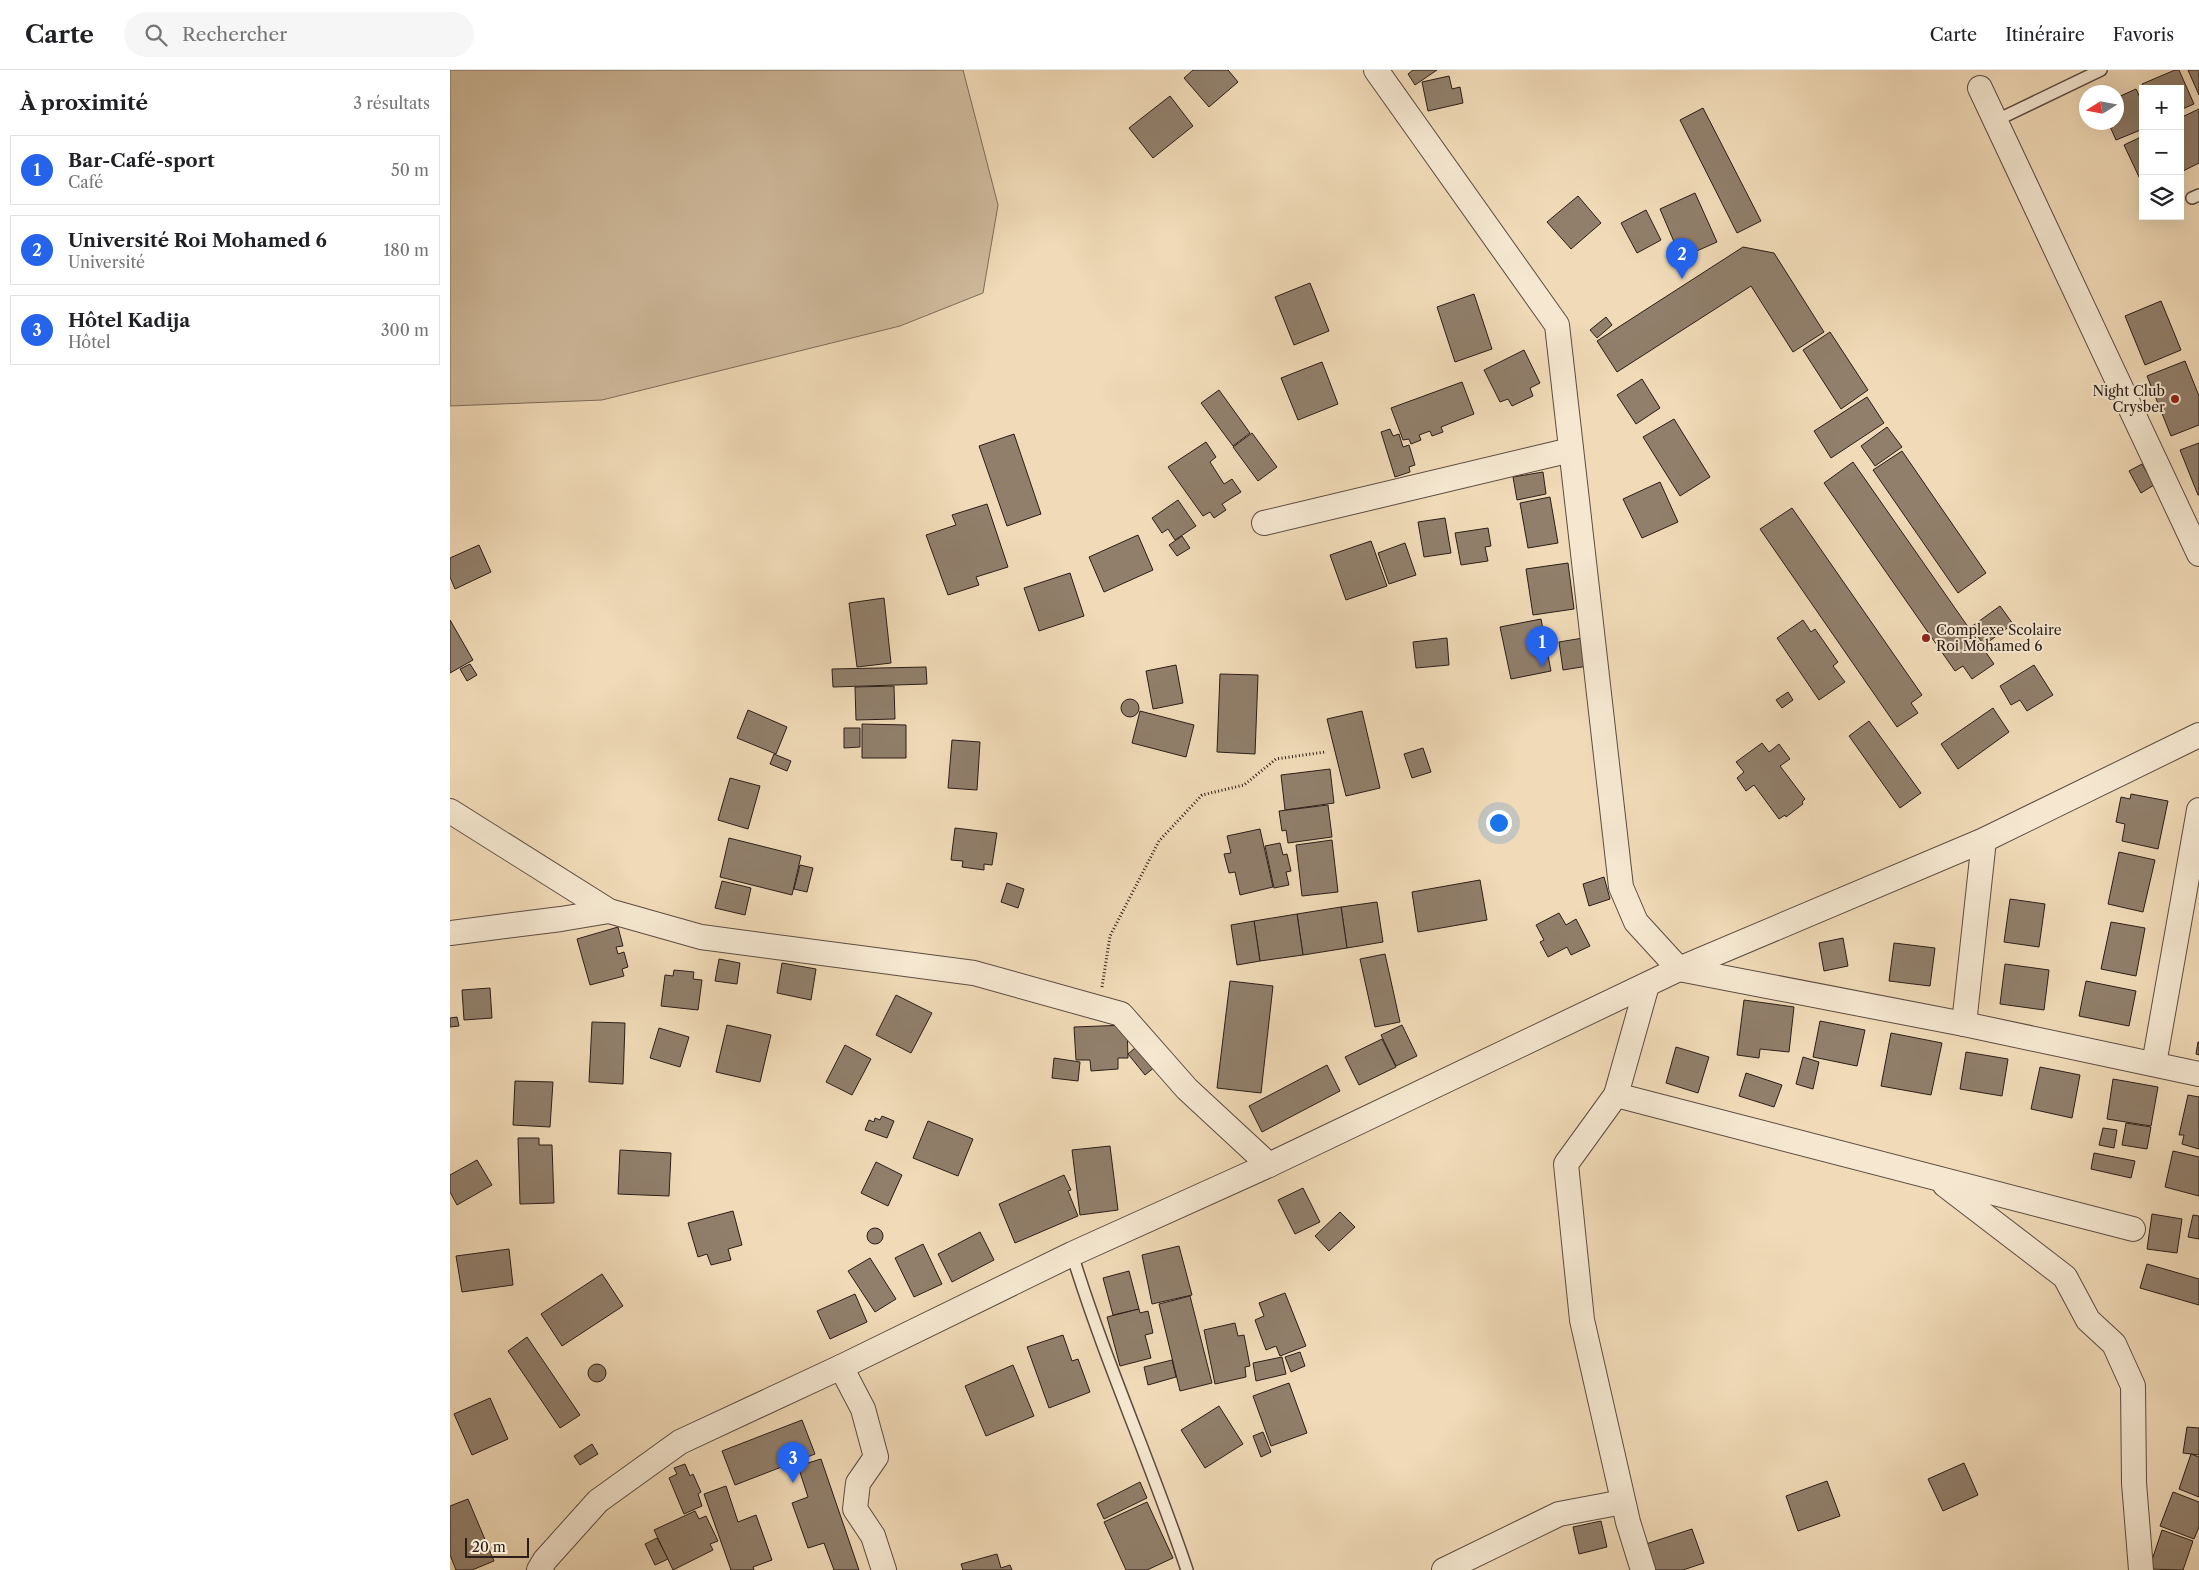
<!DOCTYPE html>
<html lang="fr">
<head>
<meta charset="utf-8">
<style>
  :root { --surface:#fff; --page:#f6f6f6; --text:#202124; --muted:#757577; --line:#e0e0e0; --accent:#2563eb }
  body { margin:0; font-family:"Libre Caslon Text",serif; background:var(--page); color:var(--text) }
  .controls { position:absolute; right:15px; top:15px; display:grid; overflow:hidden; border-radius:0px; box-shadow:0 5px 20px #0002 }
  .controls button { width:45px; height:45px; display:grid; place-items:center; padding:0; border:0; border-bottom:1px solid var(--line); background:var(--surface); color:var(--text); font:25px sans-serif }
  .compass { position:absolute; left:1629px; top:15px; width:45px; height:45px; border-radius:50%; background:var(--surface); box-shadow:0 5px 20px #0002; rotate:259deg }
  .scale { position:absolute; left:15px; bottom:12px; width:64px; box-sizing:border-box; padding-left:5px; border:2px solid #2b1d18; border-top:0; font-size:14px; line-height:18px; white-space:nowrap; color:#2b1d18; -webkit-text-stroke:4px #f5e7d0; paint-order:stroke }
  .you { position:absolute; left:1048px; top:752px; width:18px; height:18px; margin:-12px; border:4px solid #fff; border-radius:50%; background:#1a73e8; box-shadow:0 0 0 8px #1a73e833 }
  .badge { display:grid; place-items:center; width:32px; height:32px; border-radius:50%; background:var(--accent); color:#fff; font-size:16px; font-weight:700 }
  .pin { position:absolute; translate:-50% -41px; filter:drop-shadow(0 1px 2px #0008) }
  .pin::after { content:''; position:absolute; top:26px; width:18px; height:15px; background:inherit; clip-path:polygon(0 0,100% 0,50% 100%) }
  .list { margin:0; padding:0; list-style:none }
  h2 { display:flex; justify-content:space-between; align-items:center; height:65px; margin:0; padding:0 20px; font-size:21px }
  h2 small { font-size:16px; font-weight:400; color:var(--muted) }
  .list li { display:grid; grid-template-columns:32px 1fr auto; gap:15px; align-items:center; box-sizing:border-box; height:70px; margin:0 10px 10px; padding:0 10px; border:1px solid var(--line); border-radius:0px }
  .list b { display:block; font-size:19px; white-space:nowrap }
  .list p { margin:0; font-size:16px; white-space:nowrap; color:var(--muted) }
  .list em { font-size:16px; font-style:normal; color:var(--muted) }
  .icon { flex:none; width:28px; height:28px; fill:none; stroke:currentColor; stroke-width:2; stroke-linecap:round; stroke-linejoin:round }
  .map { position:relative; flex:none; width:1749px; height:1500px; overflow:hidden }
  header { display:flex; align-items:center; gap:30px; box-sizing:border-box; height:70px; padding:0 25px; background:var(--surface); border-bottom:1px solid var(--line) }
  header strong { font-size:24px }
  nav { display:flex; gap:28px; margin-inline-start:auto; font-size:18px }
  .search { width:350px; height:45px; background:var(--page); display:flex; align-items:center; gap:12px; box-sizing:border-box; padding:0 18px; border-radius:28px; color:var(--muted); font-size:19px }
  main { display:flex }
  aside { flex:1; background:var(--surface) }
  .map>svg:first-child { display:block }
</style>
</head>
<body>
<header>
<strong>Carte</strong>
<div class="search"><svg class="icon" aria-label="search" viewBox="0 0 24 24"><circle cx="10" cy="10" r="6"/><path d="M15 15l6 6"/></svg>Rechercher</div>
<nav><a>Carte</a><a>Itinéraire</a><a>Favoris</a></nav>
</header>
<main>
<aside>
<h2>À proximité<small>3 résultats</small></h2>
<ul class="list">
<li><span class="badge">1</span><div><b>Bar-Café-sport</b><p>Café</p></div><em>50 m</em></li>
<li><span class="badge">2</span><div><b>Université Roi Mohamed 6</b><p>Université</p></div><em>180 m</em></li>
<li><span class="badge">3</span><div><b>Hôtel Kadija</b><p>Hôtel</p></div><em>300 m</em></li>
</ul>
</aside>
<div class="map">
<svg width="1749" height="1500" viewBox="0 0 1749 1500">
  <rect width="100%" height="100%" fill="#f0dab7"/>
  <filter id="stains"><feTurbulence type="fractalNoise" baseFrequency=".004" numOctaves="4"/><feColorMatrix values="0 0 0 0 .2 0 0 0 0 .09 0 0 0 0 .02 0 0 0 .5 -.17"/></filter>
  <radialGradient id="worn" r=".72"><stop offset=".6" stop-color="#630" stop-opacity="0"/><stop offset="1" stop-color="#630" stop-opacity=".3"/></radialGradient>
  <path fill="#cfba9c" stroke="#7d6c5a" d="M0 0H513L548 135 533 223 450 256 152 330 0 336Z"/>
  <g fill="#917f6b" stroke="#2b1d18">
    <path d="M743 0H778L788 12 759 37 734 8Z"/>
    <path d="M963 0H987L965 15 958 4Z"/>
    <path d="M1725 0H1729L1744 34 1730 40V19H1694L1692 14Z"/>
    <path d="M1738 0H1749V25Z"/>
    <path d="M999 6 1002 19 1010 17 1013 33 978 41 972 12Z"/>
    <path d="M1686 19 1693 34V59L1666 70 1658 52H1666V28Z"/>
    <path d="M720 26 743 56 703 88 679 58Z"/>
    <path d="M1253 38 1311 151 1287 163 1230 50Z"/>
    <path d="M1749 39V93L1733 101 1730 94V48Z"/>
    <path d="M1693 66V108L1690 109 1674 75Z"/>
    <path d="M1245 123 1267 172 1231 188 1210 139Z"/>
    <path d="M1128 126 1151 153 1121 179 1097 152Z"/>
    <path d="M1196 140 1211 170 1187 183 1171 153Z"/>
    <path d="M1293 177 1324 183 1374 262 1343 282 1301 216 1167 302 1147 271Z"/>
    <path d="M860 213 879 261 844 275 825 227Z"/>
    <path d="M1024 224 1042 279 1005 292 987 237Z"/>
    <path d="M1711 231 1731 280 1695 295 1675 246Z"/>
    <path d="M1156 247 1162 255 1147 268 1140 260Z"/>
    <path d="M1380 262 1418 320 1391 339 1353 280Z"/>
    <path d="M1074 280 1090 313 1080 318 1083 326 1062 336 1058 329 1050 332 1034 300Z"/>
    <path d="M1735 291 1749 326V355L1721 366 1697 306Z"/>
    <path d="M872 292 888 334 848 350 831 308Z"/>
    <path d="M1192 309 1210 338 1186 354 1167 325Z"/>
    <path d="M1012 312 1024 344 991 357 993 362 982 366 980 361 969 365 971 370 961 374 959 369 953 370 941 338Z"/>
    <path d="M769 320 800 363 783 376 751 333Z"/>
    <path d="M1417 327 1434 353 1381 388 1364 361Z"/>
    <path d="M1224 349 1260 407 1230 426 1193 367Z"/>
    <path d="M1437 357 1452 377 1425 396 1411 376Z"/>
    <path d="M940 359 943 366 949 364 953 377 959 375 965 395 959 397 960 402 945 407 931 362Z"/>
    <path d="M802 363 827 397 808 411 783 377Z"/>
    <path d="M564 364 591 444 557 456 529 376Z"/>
    <path d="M756 372 766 387 760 392 774 414 782 409 791 422 772 434 776 440 764 448 760 442 753 446 718 397Z"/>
    <path d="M1749 373V425H1748L1730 380Z"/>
    <path d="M1452 381 1536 503 1508 523 1423 400Z"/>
    <path d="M1403 392 1544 594 1522 609 1513 596 1505 601 1374 413Z"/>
    <path d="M1692 394 1704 415 1691 423 1679 401Z"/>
    <path d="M1093 402 1096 424 1067 430 1063 407Z"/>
    <path d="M1210 412 1228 452 1192 468 1173 429Z"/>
    <path d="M1100 427 1108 473 1078 478 1070 433Z"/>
    <path d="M728 430 746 456 725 470 718 459 712 463 702 448Z"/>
    <path d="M537 434 558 497 526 507 529 515 498 525 476 465 506 455 502 445Z"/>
    <path d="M1342 438 1472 625 1461 633 1468 643 1447 657 1310 459Z"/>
    <path d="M995 448 1001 483 974 487 968 452Z"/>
    <path d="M1038 458 1041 476 1035 477 1038 491 1011 495 1005 463Z"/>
    <path d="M688 465 703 500 654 522 639 487Z"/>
    <path d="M732 466 740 478 727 486 719 475Z"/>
    <path d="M921 471 937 516 896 530 880 485Z"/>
    <path d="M955 473 966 505 939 514 928 483Z"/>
    <path d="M29 475 41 502 5 519 0 507V488Z"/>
    <path d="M1118 493 1124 539 1083 545 1076 499Z"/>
    <path d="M620 503 634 546 589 561 574 518Z"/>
    <path d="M434 528 441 593 407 597 399 533Z"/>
    <path d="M1550 536 1563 554 1534 575 1521 557Z"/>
    <path d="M1091 549 1101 601 1061 609 1050 557Z"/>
    <path d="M0 550 23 590 0 603Z"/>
    <path d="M1353 550 1361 562 1365 559 1388 592 1383 596 1395 612 1369 630 1327 568Z"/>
    <path d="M997 568 999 595 966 598 963 572Z"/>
    <path d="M1133 568 1138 596 1113 600 1109 572Z"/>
    <path d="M20 594 27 605 17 611 10 599Z"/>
    <path d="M726 595 733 633 703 639 696 601Z"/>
    <path d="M1584 595 1603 625 1577 641 1570 630 1561 635 1550 616Z"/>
    <path d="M476 597 477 614 383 617 382 599Z"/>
    <path d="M770 604 808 605 805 684 767 682Z"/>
    <path d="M444 616 445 649 406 650 405 617Z"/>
    <path d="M1338 622 1343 630 1332 638 1326 630Z"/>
    <circle cx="680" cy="638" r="9"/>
    <path d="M1543 638 1559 662 1508 699 1491 674Z"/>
    <path d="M298 640 337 657 326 684 287 668Z"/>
    <path d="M690 641 744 655 736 687 682 673Z"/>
    <path d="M912 641 930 718 896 726 877 649Z"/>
    <path d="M1419 651 1471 723 1450 738 1399 666Z"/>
    <path d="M412 654 456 655V688H412Z"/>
    <path d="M394 658H410V677L394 678Z"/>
    <path d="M502 670 530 672 527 720 498 718Z"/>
    <path d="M1312 673 1319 682 1329 674 1340 689 1330 696 1355 729 1352 732 1353 734 1336 747 1335 745 1329 749 1304 715 1296 721 1287 708 1294 702 1286 692Z"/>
    <path d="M973 678 981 702 962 708 954 684Z"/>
    <path d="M324 684 341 691 337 701 320 694Z"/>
    <path d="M880 699 884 733 835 740 831 705Z"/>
    <path d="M280 708 310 716 298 759 268 750Z"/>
    <path d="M1681 724 1718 731 1708 779 1672 771 1675 754 1666 752 1671 727 1680 729Z"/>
    <path d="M878 735 882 767 838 773 836 760 832 761 829 741Z"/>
    <path d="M505 758 547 763 542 795 534 794V800L512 797 513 791 501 790Z"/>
    <path d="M810 759 823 817 790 825 785 802 779 803 774 784 781 783 777 766Z"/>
    <path d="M279 768 351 786 342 825 270 807Z"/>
    <path d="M882 770 888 822 852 826 846 775Z"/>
    <path d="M830 773 833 785 837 784 841 801 836 802 839 815 824 818 815 776Z"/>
    <path d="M1669 782 1705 790 1693 842 1658 834Z"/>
    <path d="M350 795 363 798 357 822 344 819Z"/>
    <path d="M1154 807 1160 829 1139 836 1133 814Z"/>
    <path d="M1030 810 1037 850 968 862 962 822Z"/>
    <path d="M272 811 301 818 295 845 265 838Z"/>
    <path d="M557 813 574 819 568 838 551 832Z"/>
    <path d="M1560 829 1595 834 1589 877 1554 872Z"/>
    <path d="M927 832 933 872 897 878 891 837Z"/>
    <path d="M891 837 897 878 853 885 847 844Z"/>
    <path d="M1109 843 1116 855 1126 849 1140 876 1121 885 1117 877 1098 887 1090 872 1094 870 1086 855Z"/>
    <path d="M847 844 853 885 810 891 804 851Z"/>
    <path d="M804 851 810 891 787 895 781 855Z"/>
    <path d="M1661 852 1695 858 1686 906 1651 899Z"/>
    <path d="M168 857 173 876 166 877 168 884 174 882 178 897 172 899 174 906 140 915 127 869Z"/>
    <path d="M1393 868 1398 896 1374 901 1369 873Z"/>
    <path d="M1444 873 1485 878 1480 916 1439 911Z"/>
    <path d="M935 884 950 952 925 957 910 889Z"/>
    <path d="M269 889 290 893 287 914 265 911Z"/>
    <path d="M332 893 366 899 361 930 327 923Z"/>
    <path d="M1555 894 1599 900 1594 940 1550 934Z"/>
    <path d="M224 900 244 902 243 909 252 910 248 940 211 936 215 905 223 906Z"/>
    <path d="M780 911 823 916 811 1023 767 1018Z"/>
    <path d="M1636 911 1686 921 1679 956 1629 946Z"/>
    <path d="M40 918 42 948 14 950 12 920Z"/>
    <path d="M446 925 482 943 461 983 426 965Z"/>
    <path d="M1294 930 1344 937 1339 982 1310 979 1309 988 1287 985Z"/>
    <path d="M7 947 9 956 0 957V948Z"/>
    <path d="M1370 951 1415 960 1407 996 1363 987Z"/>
    <path d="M142 952 175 953 173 1014 139 1012Z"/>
    <path d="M277 955 321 965 310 1012 266 1002Z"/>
    <path d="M677 955 678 988H668V999L641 1001 640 990H626L624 957Z"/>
    <path d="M952 955 967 986 946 996 931 965Z"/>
    <path d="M209 958 239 967 230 997 200 988Z"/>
    <path d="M1441 963 1492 973 1481 1025 1431 1016Z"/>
    <path d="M932 969 946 997 909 1015 895 987Z"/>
    <path d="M694 970 711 992 695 1005 678 984Z"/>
    <path d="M1748 972H1749V985L1746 984Z"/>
    <path d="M395 975 421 989 402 1025 376 1012Z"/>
    <path d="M1226 977 1259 987 1248 1023 1216 1013Z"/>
    <path d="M1516 982 1558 989 1552 1026 1510 1019Z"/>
    <path d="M1353 987 1369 992 1363 1019 1346 1014Z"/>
    <path d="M604 988 630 992 628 1011 602 1008Z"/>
    <path d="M877 995 890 1021 812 1062 799 1036Z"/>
    <path d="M1590 997 1630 1005 1622 1048 1581 1039Z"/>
    <path d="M1296 1003 1332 1015 1324 1037 1289 1026Z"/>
    <path d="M1663 1009 1708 1017 1701 1056 1657 1049Z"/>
    <path d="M65 1011 103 1012 100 1057 63 1055Z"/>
    <path d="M1738 1025 1749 1027V1079L1732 1074 1734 1065H1729Z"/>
    <path d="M432 1046 444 1051 437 1068 415 1060 419 1050 424 1052 425 1048 430 1050Z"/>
    <path d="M478 1051 523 1069 508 1106 463 1088Z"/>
    <path d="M1676 1053 1701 1057 1697 1079 1672 1075Z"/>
    <path d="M1653 1058 1667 1060 1664 1078 1649 1075Z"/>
    <path d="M68 1068H89V1075H102L104 1133 70 1134Z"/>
    <path d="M660 1076 668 1140 630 1145 622 1080Z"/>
    <path d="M170 1080 221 1083 219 1126 168 1124Z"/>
    <path d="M1723 1081 1749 1087V1126L1715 1117Z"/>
    <path d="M1644 1083 1685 1091 1681 1108 1641 1099Z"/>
    <path d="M27 1090 42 1115 7 1135 0 1122V1105Z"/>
    <path d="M426 1092 452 1105 438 1136 411 1123Z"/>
    <path d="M614 1105 621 1120 618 1121 628 1146 565 1173 549 1134Z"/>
    <path d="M853 1118 870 1152 845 1164 828 1130Z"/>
    <path d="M283 1141 292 1175 278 1179 281 1190 261 1195 257 1184 248 1187 238 1153Z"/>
    <path d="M890 1142 905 1157 879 1181 865 1166Z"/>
    <path d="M1702 1144 1732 1149 1727 1183 1697 1179Z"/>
    <path d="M1743 1145 1749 1146V1169L1738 1167Z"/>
    <circle cx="425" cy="1166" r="8"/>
    <path d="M530 1162 544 1190 502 1212 488 1184Z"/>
    <path d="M473 1174 492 1214 464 1227 445 1188Z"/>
    <path d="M729 1176 742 1225 702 1234 692 1185Z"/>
    <path d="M59 1179 63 1215 12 1222 6 1186Z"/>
    <path d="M420 1188 446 1229 425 1242 398 1201Z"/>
    <path d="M1697 1194 1749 1209V1235L1690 1218Z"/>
    <path d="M679 1201 689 1239 663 1245 653 1208Z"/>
    <path d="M152 1204 173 1236 112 1276 91 1244Z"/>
    <path d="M835 1223 856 1276 830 1286 826 1276 816 1280 805 1250 814 1246 809 1233Z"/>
    <path d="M405 1224 417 1252 380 1269 367 1241Z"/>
    <path d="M740 1226 762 1313 730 1321 709 1234Z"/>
    <path d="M689 1239 690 1243 698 1241 703 1263 695 1265 701 1288 670 1296 657 1247Z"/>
    <path d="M785 1253 788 1266 794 1265 800 1296 795 1297 796 1307 765 1314 754 1260Z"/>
    <path d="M613 1265 622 1291 628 1289 640 1322 599 1338 577 1277Z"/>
    <path d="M77 1267 130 1345 110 1358 58 1281Z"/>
    <path d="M850 1282 855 1296 841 1302 835 1287Z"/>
    <path d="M832 1287 836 1304 806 1311 803 1293Z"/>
    <path d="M722 1290 726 1307 698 1315 694 1297Z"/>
    <circle cx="147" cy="1303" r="9"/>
    <path d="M563 1295 584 1346 536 1366 515 1316Z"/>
    <path d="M839 1313 857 1363 821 1376 803 1326Z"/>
    <path d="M40 1328 58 1369 22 1385 4 1344Z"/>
    <path d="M769 1336 793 1374 755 1398 731 1360Z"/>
    <path d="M352 1350 365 1384 285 1415 272 1381Z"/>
    <path d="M1737 1357 1749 1358V1385L1733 1383Z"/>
    <path d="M813 1362 821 1382 811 1387 803 1366Z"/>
    <path d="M142 1374 148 1384 130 1395 124 1386Z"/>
    <path d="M1741 1384 1749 1387V1427L1729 1419Z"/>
    <path d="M371 1389 409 1500H384L374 1473 358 1478 342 1433 358 1427 348 1396Z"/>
    <path d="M1514 1393 1528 1425 1493 1441 1478 1409Z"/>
    <path d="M235 1394 240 1406 243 1404 251 1422 248 1424 252 1436 234 1444 219 1408 227 1404 224 1398Z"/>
    <path d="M1377 1411 1390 1446 1348 1461 1336 1426Z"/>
    <path d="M690 1412 697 1428 654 1449 647 1434Z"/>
    <path d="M276 1416 288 1452 306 1445 322 1490 303 1497 304 1500H281L254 1424Z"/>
    <path d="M1723 1422 1749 1432V1457L1744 1469 1710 1456Z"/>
    <path d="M18 1429 44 1491 22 1500H6L0 1485V1436Z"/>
    <path d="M697 1432 723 1488 697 1500H676L654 1452Z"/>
    <path d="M245 1441 249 1449 256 1446 268 1471 260 1474 263 1480 223 1500 204 1460Z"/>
    <path d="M1151 1451 1157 1477 1129 1484 1123 1457Z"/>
    <path d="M1242 1459 1254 1493 1233 1500H1204L1196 1474Z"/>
    <path d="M1712 1460 1743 1471 1733 1500 1699 1499Z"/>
    <path d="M207 1468 218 1489 205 1495 195 1474Z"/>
    <path d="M547 1484 551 1498 560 1495 562 1500H513L511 1494Z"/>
  </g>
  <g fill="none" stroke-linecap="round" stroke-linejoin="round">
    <defs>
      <g id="service">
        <path d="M1545 51 1651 0"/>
        <path d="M1742 128 1749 125"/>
        <path d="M622 1184C655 1291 701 1393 737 1500"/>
      </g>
      <g id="minor">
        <path d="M926 0 1107 255 1171 817 1186 852 1229 899 1514 954 1749 1004"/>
        <path d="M1530 18 1749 484"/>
        <path d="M814 453 1121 380"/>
        <path d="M0 741 159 841 251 867 524 903 671 944 737 1019 819 1095"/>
        <path d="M0 863 111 849 159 841"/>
        <path d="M1197 915 1166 1025 1683 1159"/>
        <path d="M1514 954 1534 770"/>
        <path d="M1704 994 1749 740"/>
        <path d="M1166 1025 1116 1094 1132 1250 1178 1452 1193 1500"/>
        <path d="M1495 1115 1615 1207 1638 1250 1664 1274 1683 1316 1684 1413 1691 1500"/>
        <path d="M391 1297 413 1339 426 1387 408 1413 405 1439 423 1466 434 1500"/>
        <path d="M89 1500 95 1490 148 1431 230 1372 391 1297 622 1184 819 1095 1229 899 1534 770 1749 665"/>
        <path d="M994 1500 1109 1444 1173 1432"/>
      </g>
    </defs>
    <use href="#service" stroke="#5c4c40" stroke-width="14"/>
    <use href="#minor" stroke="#5c4c40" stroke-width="26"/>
    <path stroke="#2b1d18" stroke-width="3" stroke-dasharray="1 2.5" stroke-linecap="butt" d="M652 917 660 866 709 771 752 725 794 715 826 689 875 682"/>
    <use href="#service" stroke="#f5e7d0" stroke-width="11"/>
    <use href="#minor" stroke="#f5e7d0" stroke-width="24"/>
  </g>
  <g fill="#8f2418" stroke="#f5e7d0" stroke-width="2">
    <circle cx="1725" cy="329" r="5"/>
    <circle cx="1476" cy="568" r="5"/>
  </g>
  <g text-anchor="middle" stroke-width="4" stroke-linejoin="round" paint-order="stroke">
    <g font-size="14" fill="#2b1d18" stroke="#f5e7d0" text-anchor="end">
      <text x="1715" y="326">Night Club<tspan x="1715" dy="16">Crysber</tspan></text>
      <text x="1486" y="565" text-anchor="start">Complexe Scolaire<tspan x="1486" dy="16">Roi Mohamed 6</tspan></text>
    </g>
  </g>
  <rect width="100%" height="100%" filter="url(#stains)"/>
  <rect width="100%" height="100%" fill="url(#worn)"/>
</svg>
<div class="controls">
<button>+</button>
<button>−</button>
<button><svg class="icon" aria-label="layers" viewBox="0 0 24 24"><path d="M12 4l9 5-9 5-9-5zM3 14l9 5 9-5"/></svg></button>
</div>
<svg class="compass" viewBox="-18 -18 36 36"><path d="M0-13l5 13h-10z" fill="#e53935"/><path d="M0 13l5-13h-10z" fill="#757577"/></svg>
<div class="scale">20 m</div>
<div class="you"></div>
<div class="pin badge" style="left:1092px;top:597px">1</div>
<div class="pin badge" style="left:1232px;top:209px">2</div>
<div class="pin badge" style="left:343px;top:1413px">3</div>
</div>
</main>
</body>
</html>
